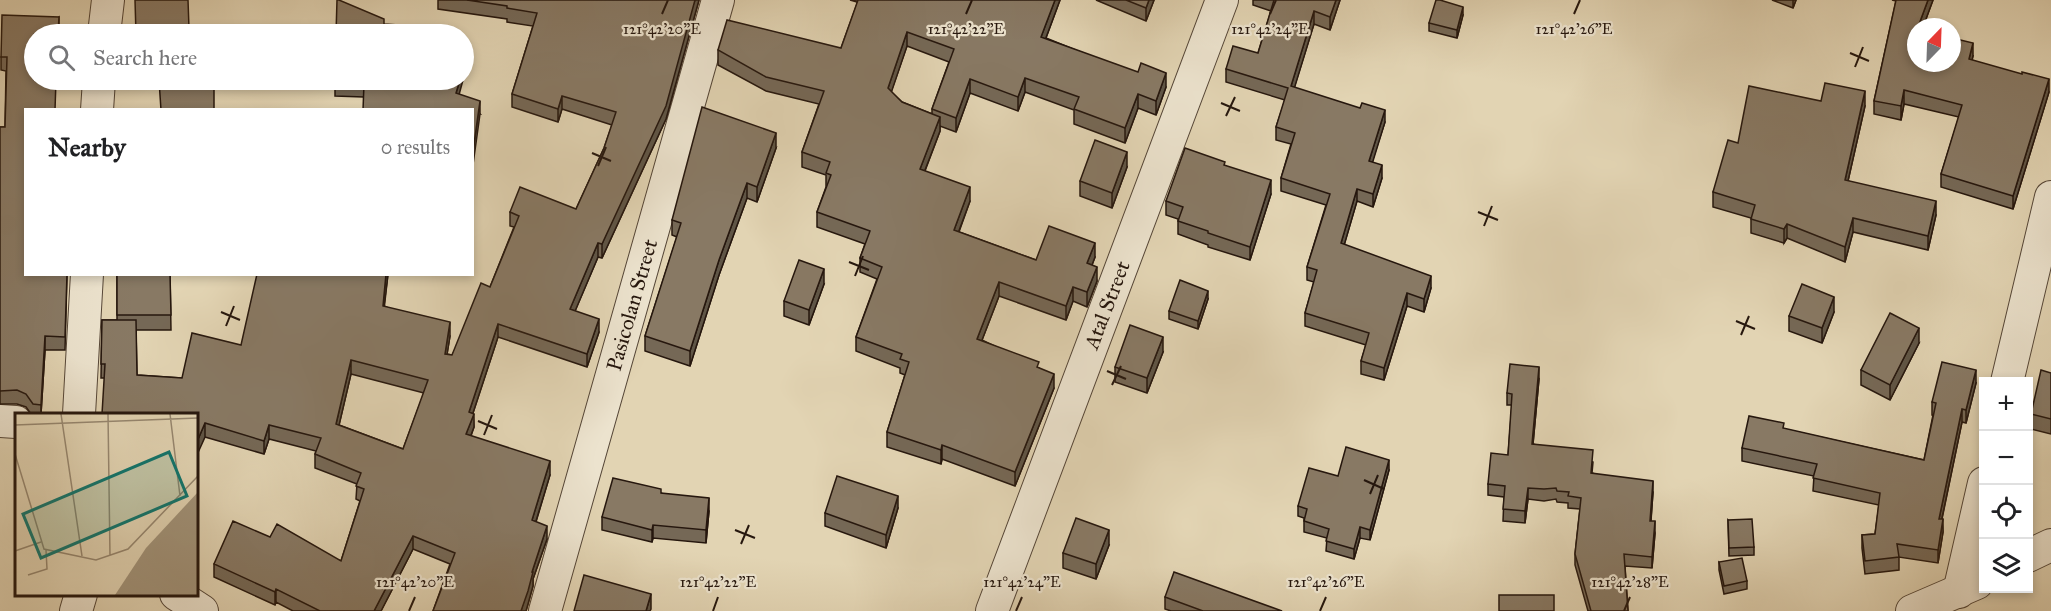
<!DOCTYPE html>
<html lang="en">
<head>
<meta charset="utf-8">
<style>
  :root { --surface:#fff; --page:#f6f6f6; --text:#202124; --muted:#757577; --line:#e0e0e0 }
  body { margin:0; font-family:"IM FELL Great Primer",serif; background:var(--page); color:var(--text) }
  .controls { position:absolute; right:18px; bottom:18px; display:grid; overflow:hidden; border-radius:0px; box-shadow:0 3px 9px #0003 }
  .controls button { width:54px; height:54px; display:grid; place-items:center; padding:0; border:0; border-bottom:2px solid var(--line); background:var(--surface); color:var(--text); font:30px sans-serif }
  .compass { position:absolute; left:1907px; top:18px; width:54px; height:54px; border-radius:50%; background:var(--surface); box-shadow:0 3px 9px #0003; rotate:23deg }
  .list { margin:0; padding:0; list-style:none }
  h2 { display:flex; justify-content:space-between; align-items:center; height:78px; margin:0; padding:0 24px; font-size:26px }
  h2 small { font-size:20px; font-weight:400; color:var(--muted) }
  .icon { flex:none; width:33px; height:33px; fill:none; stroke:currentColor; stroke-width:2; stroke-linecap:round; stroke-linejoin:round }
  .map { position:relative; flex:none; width:2051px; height:611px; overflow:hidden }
  .search { position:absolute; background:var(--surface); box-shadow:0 3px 9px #0003; left:24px; top:24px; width:450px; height:66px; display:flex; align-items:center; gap:15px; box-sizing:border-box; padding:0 21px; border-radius:33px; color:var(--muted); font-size:22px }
  .panel { position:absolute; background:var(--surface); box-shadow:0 3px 9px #0003; left:24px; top:108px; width:450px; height:168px; border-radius:0px }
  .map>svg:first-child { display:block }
</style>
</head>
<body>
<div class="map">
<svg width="2051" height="611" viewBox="0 0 2051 611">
  <rect width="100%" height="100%" fill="#e2d4b3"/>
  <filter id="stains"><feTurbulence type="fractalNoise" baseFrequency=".00333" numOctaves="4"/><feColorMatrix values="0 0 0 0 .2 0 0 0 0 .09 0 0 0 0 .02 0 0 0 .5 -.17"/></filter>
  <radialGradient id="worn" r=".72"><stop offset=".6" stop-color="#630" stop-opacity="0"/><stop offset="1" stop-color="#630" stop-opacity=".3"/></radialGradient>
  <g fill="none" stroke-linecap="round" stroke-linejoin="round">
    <defs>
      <g id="minor">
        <path d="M104 34 108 0"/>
        <path d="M97 110 99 80"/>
        <path d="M2007 382 2051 197"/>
        <path d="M79 414 87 274"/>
        <path d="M0 421 16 422"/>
        <path d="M2028 556 2051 545"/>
        <path d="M1959 592 1984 483"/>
        <path d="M176 594 202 611"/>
        <path d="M76 611 81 594"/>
        <path d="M545 611 718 0"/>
        <path d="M992 611 1222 0"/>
        <path d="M1912 611 1977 583"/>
      </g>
    </defs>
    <use href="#minor" stroke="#554637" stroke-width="34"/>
    <use href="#minor" stroke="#ece3ce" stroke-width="32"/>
  </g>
  <g fill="#756856" stroke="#26170e" stroke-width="1.5" fill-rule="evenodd">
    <path d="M438 0H699L666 119 602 258 598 257 575 311 599 332 587 367 498 337 473 413 474 427 471 436 550 475 536 522 547 539 533 579V586L526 611H433L450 564 413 549 381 611H293L276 602 275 605 214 577V564L270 537 341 561 360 501 356 499 357 484 315 468V454L316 451 269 439 264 454 205 437 104 378H101L102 320H117V274H170L171 330H136L137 375 182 378 241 345 388 274 384 306 450 336 447 354 452 355 490 287 514 227 510 226V212L576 209 604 148 612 125 562 109 558 122 512 107V94L533 26 507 22V19L438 9ZM351 374 424 393 403 449 339 425Z"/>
    <path d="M850 0H1060L1046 38 1166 87 1156 115 1138 108 1125 143 1074 124V110L1025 92 1018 111 970 93 956 132 940 126V131L925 171 970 201 959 232 1036 260 1095 257 1092 265 1097 281 1087 307 1073 301 1066 320 999 296 982 340 1039 368 1054 388 1015 486 942 459 941 464 887 447V432L905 375 900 373V368L856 351V337L877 279 860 272V258L865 244 817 227V212L826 187V175L802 167V152L819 104 766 91 718 65V50L841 48 857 4V2ZM907 46 949 62 932 109V114L902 102 891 92Z"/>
    <path d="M1096 0H1154L1146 21Z"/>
    <path d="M1253 0H1340L1330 30 1314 24 1294 88 1385 122 1372 162 1382 178 1373 207 1357 201 1344 245 1431 288 1424 312 1407 306 1384 380 1361 374V361L1366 345 1305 326V313L1314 282 1307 280V267L1326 205 1281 191V178L1291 144 1276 140V127L1285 100 1226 82V69L1258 53 1271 11 1253 5Z"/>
    <path d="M1772 0H1796L1793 8Z"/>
    <path d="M1892 0H1933L1923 27H1916V63L1973 56 1972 60 2049 92 2013 209 1941 187V174L1959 117 1904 104 1901 120 1874 114V101L1896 1Z"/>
    <path d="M1463 15 1457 38 1429 31V23Z"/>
    <path d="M59 17V34H34L26 110 67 274 65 350H45L41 414H31L26 407 17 404H0V127H5L6 71 1 70V57Z"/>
    <path d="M335 80 459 94 480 114 364 97 335 96Z"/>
    <path d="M1821 101 1865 106 1848 181 1936 215 1928 250 1853 232 1845 262 1787 238 1784 243 1751 233V218L1713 207V192L1738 143Z"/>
    <path d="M776 148 757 202 747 198 719 275 690 366 645 351V336L677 237 672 235V220Z"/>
    <path d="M1225 166 1271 194 1250 260 1208 247V245L1178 234V219L1166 215V201Z"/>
    <path d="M1127 167 1112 208 1080 196V181Z"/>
    <path d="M824 284 809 325 784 316V301Z"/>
    <path d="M1208 299 1198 329 1169 319V311Z"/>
    <path d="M1834 312 1822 343 1789 331V316Z"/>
    <path d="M1919 343 1890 400 1861 385V370Z"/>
    <path d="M1163 352 1147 393 1115 382V367Z"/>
    <path d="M2051 373V434L2031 429V414Z"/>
    <path d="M1539 379 1533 444 1593 462 1592 473 1653 492 1651 521 1655 533 1652 568 1625 566 1628 611H1588L1575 565V554L1580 509 1568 508V503L1557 502 1556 499 1544 501 1528 499 1525 523 1503 521 1504 497 1488 495V484L1508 455 1512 405H1507V393Z"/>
    <path d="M1976 383 1966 423 1962 422 1942 519 1943 532 1938 563 1899 557V570L1865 574 1862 548V535L1875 534 1879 505 1813 491 1814 476 1742 461V448L1784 429 1924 460 1933 415H1932V402Z"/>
    <path d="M1389 470 1370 540 1360 538 1354 559 1326 551 1327 538 1304 532V518L1298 516V506L1338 476Z"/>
    <path d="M661 493 709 511 706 543 653 538 652 542 602 530V517Z"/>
    <path d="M898 508 886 548 825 526V513Z"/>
    <path d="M1728 520 1754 547V555L1729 556Z"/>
    <path d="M1109 545 1096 579 1063 568V553Z"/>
    <path d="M1719 562 1747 581V589L1724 594 1719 570Z"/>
    <path d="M1165 597 1282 611H1171L1165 609Z"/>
  </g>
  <g fill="#5f5546" stroke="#26170e" stroke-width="1.5">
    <path d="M695 0H699L666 119 602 258V244Z"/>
    <path d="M1055 0H1060L1041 51V37Z"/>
    <path d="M1149 0H1154L1146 21V8Z"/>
    <path d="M1336 0H1340L1330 30V17Z"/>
    <path d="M1793 0H1796L1793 8Z"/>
    <path d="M1928 0H1933L1923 27H1918Z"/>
    <path d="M1463 7V15L1457 38V30Z"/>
    <path d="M1314 11V24L1291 99V86Z"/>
    <path d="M907 32V46L888 102V88Z"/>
    <path d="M1973 43V56L1969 72V59Z"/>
    <path d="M466 54V67L464 77V64Z"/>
    <path d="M1166 73V87L1156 115V101Z"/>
    <path d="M1025 78V92L1018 111V97Z"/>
    <path d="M970 79V93L956 132V118Z"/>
    <path d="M2049 79V92L2013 209V196Z"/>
    <path d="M460 80H463L456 106V93Z"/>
    <path d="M1904 90V104L1901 120V106Z"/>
    <path d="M1865 91V106L1845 194V180Z"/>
    <path d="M1138 94V108L1125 143V128Z"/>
    <path d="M562 96V109L558 122V109Z"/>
    <path d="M480 101V114L472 172V158Z"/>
    <path d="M1385 110V122L1369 174V161Z"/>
    <path d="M940 117V131L920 183V169Z"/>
    <path d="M776 133V148L757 202V187Z"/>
    <path d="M1127 152V167L1112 208V193Z"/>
    <path d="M1382 165V178L1373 207V194Z"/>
    <path d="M1271 180V194L1250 260V247Z"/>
    <path d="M747 183V198L719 275 690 366V351L719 260Z"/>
    <path d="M970 187V201L954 244V230Z"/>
    <path d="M1357 189V201L1341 256V243Z"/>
    <path d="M1936 201V215L1928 250V236Z"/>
    <path d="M1853 218V232L1845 262V247Z"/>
    <path d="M1787 224V238L1784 243V229Z"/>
    <path d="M598 243V257L570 323V309Z"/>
    <path d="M1095 243V257L1087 278V263Z"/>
    <path d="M1097 267V281L1087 307V292Z"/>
    <path d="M824 269V284L809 325V310Z"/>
    <path d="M386 274H388L383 319V306Z"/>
    <path d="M1431 276V288L1424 312V299Z"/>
    <path d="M999 282V296L977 353V339Z"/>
    <path d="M1073 287V301L1066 320V306Z"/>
    <path d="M1208 291V299L1198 329V321Z"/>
    <path d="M1407 293V306L1384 380V368Z"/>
    <path d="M1834 297V312L1822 343V328Z"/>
    <path d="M599 319V332L587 367V354Z"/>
    <path d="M450 322V336L445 367V354Z"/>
    <path d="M498 324V337L469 425V412Z"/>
    <path d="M1919 328V343L1890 400V385Z"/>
    <path d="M45 336V350L41 414V405Z"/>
    <path d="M1163 337V352L1147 393V378Z"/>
    <path d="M351 360V374L336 438V424Z"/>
    <path d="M1539 367V379L1532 455V444Z"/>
    <path d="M1976 370V383L1966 423V410Z"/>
    <path d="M1054 374V388L1015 486V472Z"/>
    <path d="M1962 409V422L1939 532V519Z"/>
    <path d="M474 414V427L466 448V434Z"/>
    <path d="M205 423V437L196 457V444Z"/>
    <path d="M269 425V439L264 454V441Z"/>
    <path d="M942 445V459L941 464V450Z"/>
    <path d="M1389 460V470L1370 540V530Z"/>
    <path d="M550 461V475L532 534V520Z"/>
    <path d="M1653 481V492L1650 532V521Z"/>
    <path d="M1528 488V499L1525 523V511Z"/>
    <path d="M898 496V508L886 548V535Z"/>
    <path d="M709 498V511L706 543V530Z"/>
    <path d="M1943 519V532L1938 563V550Z"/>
    <path d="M1655 521V533L1652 568V557Z"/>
    <path d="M653 525V538L652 542V530Z"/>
    <path d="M547 526V539L533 579V586L528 604 526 611H521L532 572Z"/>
    <path d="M1360 527V538L1354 559V549Z"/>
    <path d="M1109 530V545L1096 579V564Z"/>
    <path d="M413 536V549L381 611H374Z"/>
    <path d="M276 589V602L275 605V592Z"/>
    <path d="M651 594V609L650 611H646Z"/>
  </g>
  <g fill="#887964" stroke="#26170e" stroke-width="1.5" fill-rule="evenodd">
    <path d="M135 0H188L189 28H213V34H136Z"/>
    <path d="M337 0H339L384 19V24L399 25 421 34H336Z"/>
    <path d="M467 0H695L666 106 602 244 598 243 570 309 599 319 587 354 498 324 469 412 474 414 466 434 550 461 532 520 547 526 532 572H533L528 591 521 611H433L455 553 413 536 374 611H320L276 589 275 592 214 564 233 521 270 537 277 524 341 561 364 489 356 486 361 473 315 454 321 438 269 425 264 441 205 423 196 444V414H102L105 364H101L102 320H136L137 375 182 378 192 333 241 345 257 274H386L383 306 450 322 445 354 452 355 481 283 490 287 519 216 510 212 520 187 576 209 604 148 616 112 562 96 558 109 512 94 537 13 507 8V6ZM351 360 428 380 403 449 336 424Z"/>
    <path d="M858 0H1055L1041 37 1138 72 1141 63 1166 73 1156 101 1138 94 1125 128 1074 109 1079 97 1025 78 1018 97 970 79 956 118 932 109 954 49 907 32 888 88 902 102 940 117 920 169 970 187 954 230 1036 260 1049 226 1095 243 1087 263 1097 267 1087 292 1073 287 1066 306 999 282 977 339 1039 362 1037 367 1054 374 1015 472 942 445 941 450 887 432 909 362 900 359 902 354 856 337 882 267 860 258 870 231 817 212 831 175 826 173 830 162 802 152 824 91 766 77 718 50 727 20 841 48Z"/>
    <path d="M1126 0H1149L1146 8Z"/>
    <path d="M1274 0H1336L1330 17 1314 11 1291 86 1360 108 1362 103 1385 110 1369 161 1382 165 1373 194 1357 189 1341 243 1431 276 1424 299 1407 293 1384 368 1361 361 1369 333 1305 313 1317 270 1307 267 1330 194 1281 178 1295 133 1276 127 1288 88 1226 69 1233 46 1258 53Z"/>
    <path d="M1436 0H1440L1463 7 1457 30 1429 23Z"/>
    <path d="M1896 0H1928L1918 27H1916V63H1952V38L1973 43 1969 59 2022 74V72L2049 79 2013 196 1941 174 1962 105 1904 90 1901 106 1874 101Z"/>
    <path d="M2 15 59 17 58 34H34V80H56L55 110H26V274H67L65 337 45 336 41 405 33 404 26 394 17 390 0 391V127H5L7 57H1Z"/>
    <path d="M464 53 466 54 464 64Z"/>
    <path d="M159 80H214V110H161Z"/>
    <path d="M335 80H460L456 93 480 101 472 158V110H363L364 84 335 82Z"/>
    <path d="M1825 83 1865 91 1845 180 1936 201 1928 236 1853 218 1845 247 1787 224 1784 229 1751 219 1755 205 1713 192 1728 140 1738 143 1749 86 1821 101Z"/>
    <path d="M702 107 776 133 757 187 747 183 719 260 690 351 645 336 681 223 672 220Z"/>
    <path d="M1095 140 1127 152 1112 193 1080 181Z"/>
    <path d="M1185 148 1225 162 1224 165 1271 180 1250 247 1208 233V231L1178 221 1183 207 1166 201Z"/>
    <path d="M799 260 824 269 809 310 784 301Z"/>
    <path d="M117 274H170L171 315H117Z"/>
    <path d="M1180 280 1208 291 1198 321 1169 311Z"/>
    <path d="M1802 284 1834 297 1822 328 1789 316Z"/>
    <path d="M1890 313 1919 328 1890 385 1861 370Z"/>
    <path d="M1130 325 1163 337 1147 378 1115 367Z"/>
    <path d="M1942 362 1976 370 1966 410 1962 409 1939 519H1943L1938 550 1897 544 1899 557 1865 561 1862 535 1875 534 1880 493 1813 478 1817 464 1742 448 1749 416 1784 423 1783 428 1924 460 1936 403 1932 402Z"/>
    <path d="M1510 364 1539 367 1532 444 1593 450 1591 473 1653 481 1650 521H1655L1652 557 1624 554 1628 611H1591L1575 554 1581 498 1568 496 1569 492 1557 491 1556 488 1544 489 1528 488 1525 511 1503 509 1505 486 1488 484 1491 453 1508 455 1512 394 1507 393Z"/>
    <path d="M2041 370 2051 373V419L2031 414Z"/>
    <path d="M1346 447 1389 460 1370 530 1360 527 1354 549 1326 541 1329 529 1304 521 1307 509 1298 506 1309 468 1338 476Z"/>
    <path d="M837 476 898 496 886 535 825 513Z"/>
    <path d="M613 478 661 489V493L709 498 706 530 653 525 652 530 602 517Z"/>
    <path d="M1076 518 1109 530 1096 564 1063 553Z"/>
    <path d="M1752 519 1754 547 1729 548 1728 520Z"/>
    <path d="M1742 558 1747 581 1724 586 1719 562Z"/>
    <path d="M1174 572 1282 611H1203L1165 597Z"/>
    <path d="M584 575 651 594 646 611H574Z"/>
    <rect x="1499" y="595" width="55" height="16"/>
  </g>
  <path fill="none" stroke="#26170e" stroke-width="2" d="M662 14 668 0M966 14 972 0M1270 14 1276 0M1574 14 1580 0M1850 53 1869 61M1855 67 1863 47M1221 103 1240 111M1226 116 1235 97M592 153 611 161M598 166 606 147M1478 212 1498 220M1484 226 1492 206M849 262 869 270M855 276 863 256M221 312 240 320M1736 321 1755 329M226 326 234 306M1741 335 1749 316M1107 371 1126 379M1112 385 1121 366M478 421 497 429M484 435 492 415M1364 480 1384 489M1370 494 1378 475M735 530 755 538M741 544 749 525M409 611 415 597M713 611 718 597M1016 611 1022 597M1320 611 1326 597M1624 611 1630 597"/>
  <g text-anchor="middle" stroke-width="4.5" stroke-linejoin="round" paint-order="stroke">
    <g font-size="21" fill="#26170e" stroke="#ece3ce">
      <text transform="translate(632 305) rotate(-74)" y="7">Pasicolan Street</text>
      <text transform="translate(1107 305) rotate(-69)" y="7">Atal Street</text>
    </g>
  </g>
  <g transform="translate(15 413)">
    <rect width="183" height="183" fill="#e2d4b3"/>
    <path d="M183 79V182H100L131 135Z" fill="#a2947b"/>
    <path fill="none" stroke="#978871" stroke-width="1.5" d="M46 1 67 143M93 1 95 143M155 1 165 83M0 12 183 5M0 41 29 136 81 147 113 136 183 63M0 138 26 129M13 162 32 156 31 137"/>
    <path fill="#0f766e" fill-opacity="0.15" stroke="#0f766e" stroke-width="3" d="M154 39 172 83 26 145 8 101Z"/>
    <rect width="183" height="183" fill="none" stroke="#26170e" stroke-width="3"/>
  </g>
  <g font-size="15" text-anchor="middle" fill="#26170e" stroke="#ece3ce" stroke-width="4.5" stroke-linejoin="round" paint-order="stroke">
    <text x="662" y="34">121°42'20"E</text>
    <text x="966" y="34">121°42'22"E</text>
    <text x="1270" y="34">121°42'24"E</text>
    <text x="1574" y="34">121°42'26"E</text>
    <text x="415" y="587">121°42'20"E</text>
    <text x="718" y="587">121°42'22"E</text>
    <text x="1022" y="587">121°42'24"E</text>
    <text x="1326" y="587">121°42'26"E</text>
    <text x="1630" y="587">121°42'28"E</text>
  </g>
  <rect width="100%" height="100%" filter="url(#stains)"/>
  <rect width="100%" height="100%" fill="url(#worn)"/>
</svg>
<div class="controls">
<button>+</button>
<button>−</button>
<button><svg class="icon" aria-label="locate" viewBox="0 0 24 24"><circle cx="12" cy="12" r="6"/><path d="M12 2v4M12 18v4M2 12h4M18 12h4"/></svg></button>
<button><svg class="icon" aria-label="layers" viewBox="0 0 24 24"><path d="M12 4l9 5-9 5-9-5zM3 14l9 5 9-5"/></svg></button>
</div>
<svg class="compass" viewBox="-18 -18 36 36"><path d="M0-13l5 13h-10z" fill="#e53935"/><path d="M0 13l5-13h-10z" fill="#757577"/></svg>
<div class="search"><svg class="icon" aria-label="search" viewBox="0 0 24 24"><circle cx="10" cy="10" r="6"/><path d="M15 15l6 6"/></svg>Search here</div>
<section class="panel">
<h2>Nearby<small>0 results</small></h2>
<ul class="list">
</ul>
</section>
</div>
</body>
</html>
